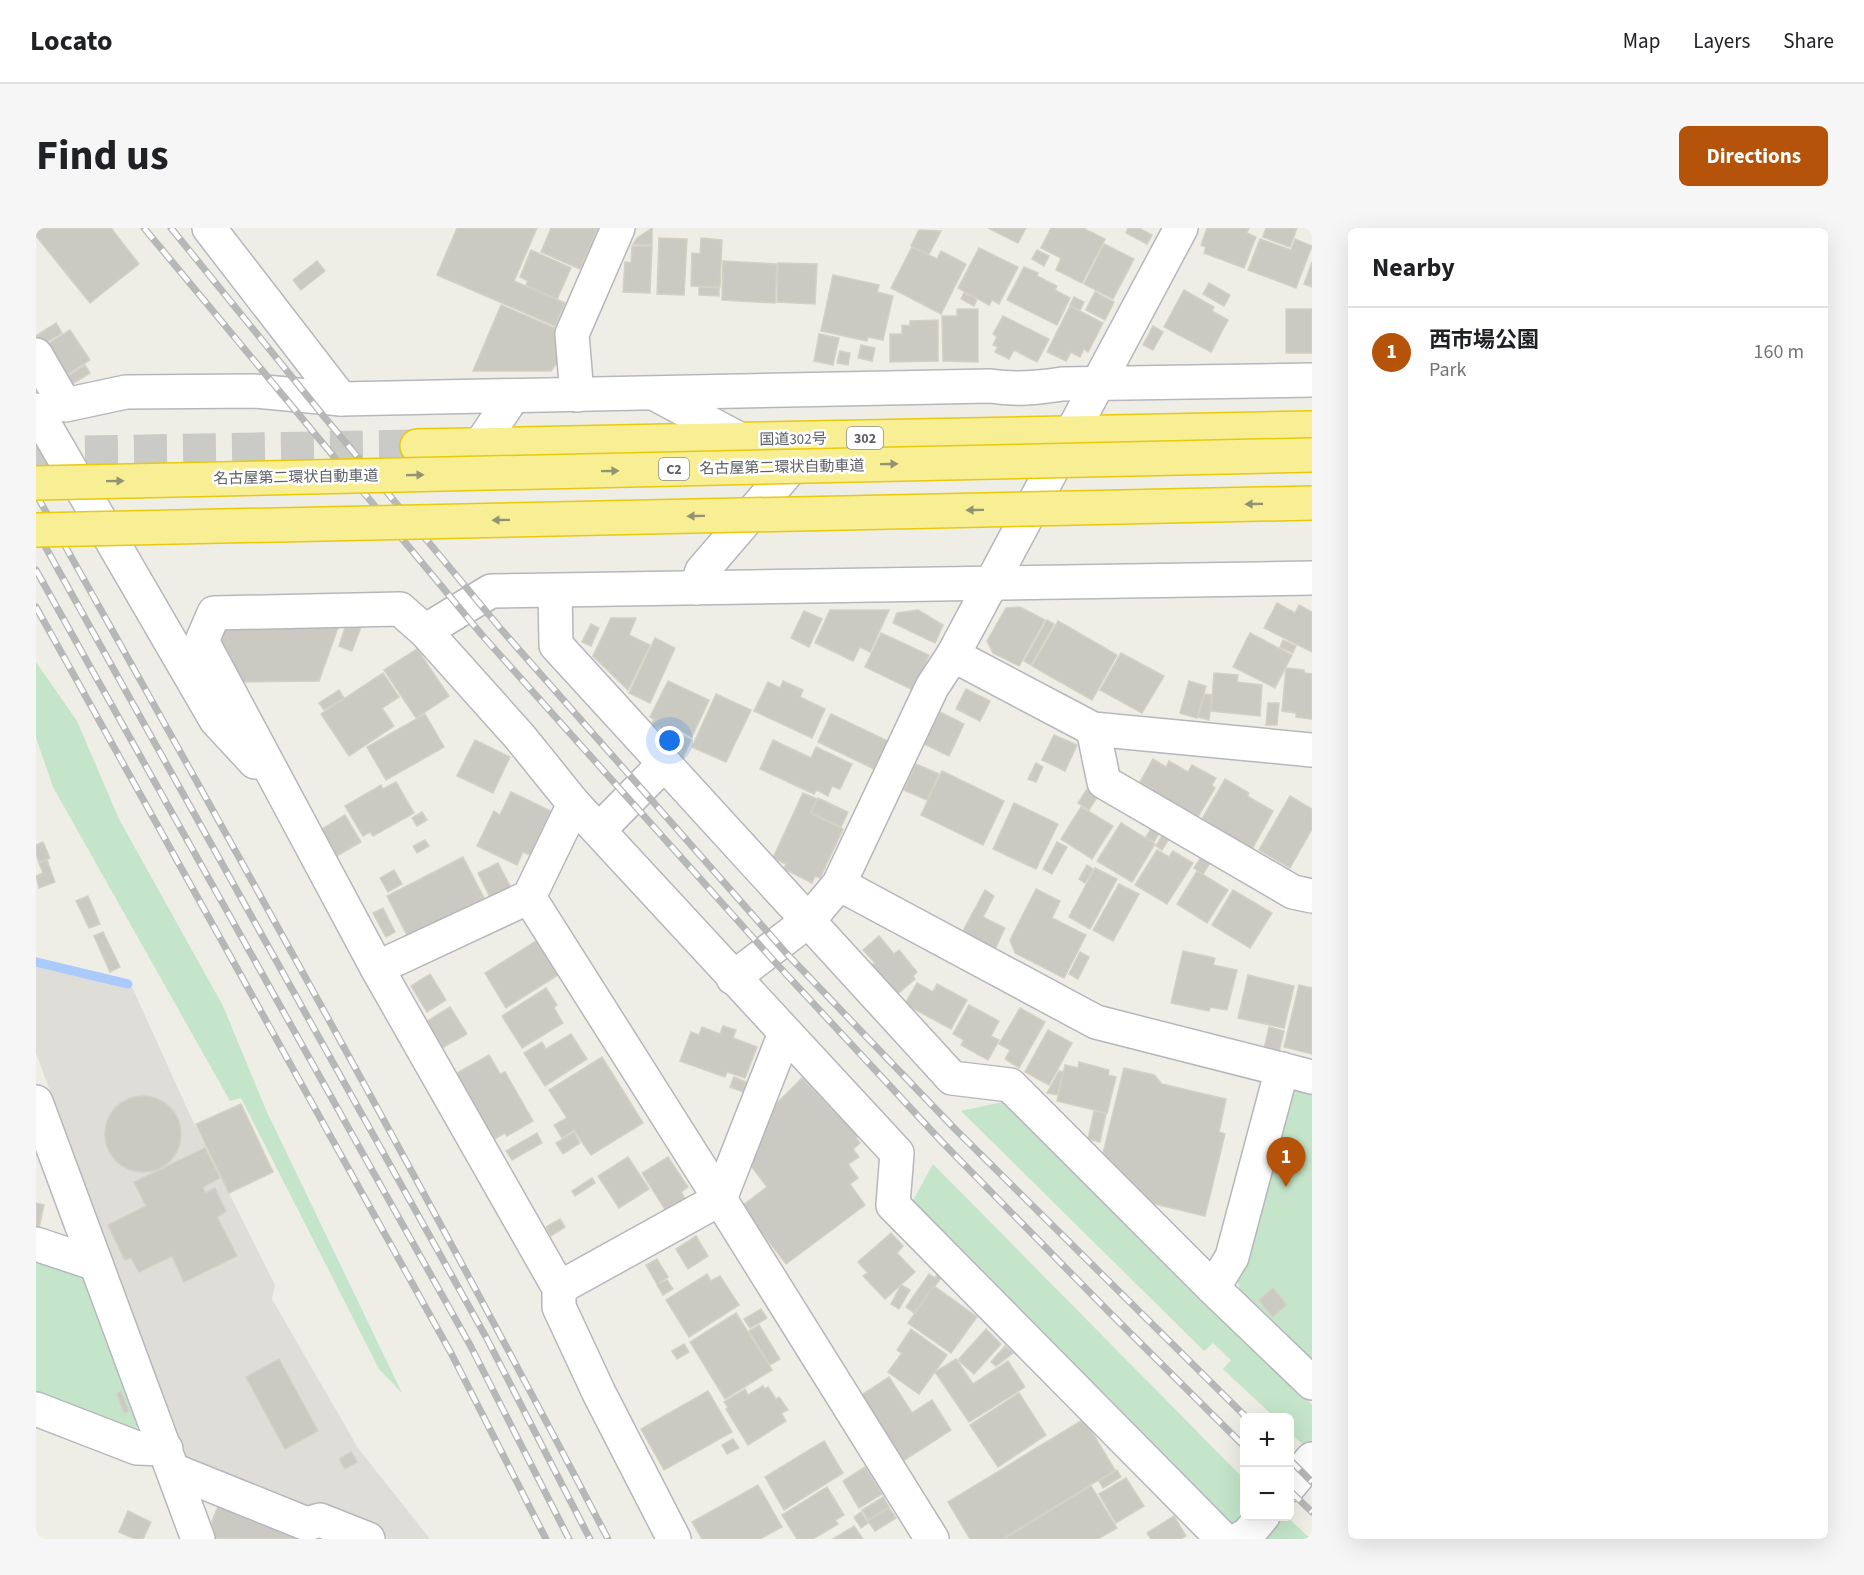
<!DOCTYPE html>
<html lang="en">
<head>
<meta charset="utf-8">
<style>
  :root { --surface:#fff; --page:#f6f6f6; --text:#202124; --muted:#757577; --line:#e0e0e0; --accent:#b45309 }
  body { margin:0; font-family:"Source Sans 3","Noto Sans JP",sans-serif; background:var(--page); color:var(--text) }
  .controls { position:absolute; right:18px; bottom:18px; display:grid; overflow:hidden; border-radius:9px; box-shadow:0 6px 24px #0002 }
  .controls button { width:54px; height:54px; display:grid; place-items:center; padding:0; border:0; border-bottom:2px solid var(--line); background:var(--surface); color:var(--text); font:30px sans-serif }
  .you { position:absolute; left:634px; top:513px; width:21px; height:21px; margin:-15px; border:4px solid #fff; border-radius:50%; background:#1a73e8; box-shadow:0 0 0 9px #1a73e833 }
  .badge { display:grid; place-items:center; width:39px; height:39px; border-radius:50%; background:var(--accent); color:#fff; font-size:20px; font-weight:700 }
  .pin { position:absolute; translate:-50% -50px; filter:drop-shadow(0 2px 3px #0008) }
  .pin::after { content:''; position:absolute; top:32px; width:21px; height:18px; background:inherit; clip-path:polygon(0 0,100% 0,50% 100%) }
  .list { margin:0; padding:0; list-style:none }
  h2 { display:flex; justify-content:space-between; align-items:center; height:78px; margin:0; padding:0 24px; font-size:26px }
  h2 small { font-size:20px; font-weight:400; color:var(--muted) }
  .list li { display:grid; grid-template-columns:39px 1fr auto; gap:18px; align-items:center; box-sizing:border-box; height:90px; padding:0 24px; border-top:2px solid var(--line) }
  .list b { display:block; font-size:22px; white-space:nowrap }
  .list p { margin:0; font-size:20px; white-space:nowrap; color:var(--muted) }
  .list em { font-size:20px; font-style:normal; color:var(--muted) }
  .map { position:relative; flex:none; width:1276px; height:1311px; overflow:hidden; border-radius:9px }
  header { display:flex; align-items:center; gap:36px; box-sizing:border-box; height:84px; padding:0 30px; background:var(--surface); border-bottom:2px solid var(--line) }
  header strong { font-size:28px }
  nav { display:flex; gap:33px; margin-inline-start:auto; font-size:21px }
  .intro { display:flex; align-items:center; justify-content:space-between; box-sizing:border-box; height:144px; padding:0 36px }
  h1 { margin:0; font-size:42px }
  .button { padding:15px 27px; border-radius:9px; background:var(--accent); color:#fff; font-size:21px; font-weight:700 }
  main { display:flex; gap:36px; padding:0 36px }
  aside { flex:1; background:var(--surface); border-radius:9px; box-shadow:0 6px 24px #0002 }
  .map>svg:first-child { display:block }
</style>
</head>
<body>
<header>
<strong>Locato</strong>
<nav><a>Map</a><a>Layers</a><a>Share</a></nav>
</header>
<div class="intro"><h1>Find us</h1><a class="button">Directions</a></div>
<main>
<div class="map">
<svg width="1276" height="1311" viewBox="0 0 1276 1311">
  <rect width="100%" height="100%" fill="#efeee6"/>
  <path fill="#deddd8" d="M0 739 96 759 155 889 239 1057 236 1071 322 1220 394 1311H352L273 1278 268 1289 152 1240 0 825Z"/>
  <g fill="#c4e5c9">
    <path d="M0 434 41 493 83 591 187 778 230 882 366 1165 343 1141 205 870 194 873 17 559 0 510Z"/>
    <path d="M1261 860 1276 864V1136L1205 1067 1201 1049 1248 868Z"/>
    <path d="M971 873 1276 1177V1213L1267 1217 1254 1205V1190L1238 1189 1187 1141 1195 1132 1177 1115 1168 1123 925 883Z"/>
    <path d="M897 936 1208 1251V1275L1199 1299 875 976Z"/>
    <path d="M0 1027 47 1044 103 1197 95 1205 0 1172Z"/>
    <path d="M1239 1288 1251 1289 1275 1311H1221Z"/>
  </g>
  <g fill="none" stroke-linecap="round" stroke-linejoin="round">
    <path stroke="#aacafb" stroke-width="9" d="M0 734 92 756"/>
  </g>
  <g fill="#cac9c2" stroke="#d3d1c4" stroke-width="1.5">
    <path d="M0 0H75L103 36 54 75 0 8Z"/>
    <path d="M421 0H501L478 53 529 75 519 98 401 47Z"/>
    <path d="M515 0H562L544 41 505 24Z"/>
    <path d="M616 0V17L597 16 601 10Z"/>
    <path d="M952 0H990L982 15Z"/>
    <path d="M1015 0H1047L1069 11 1046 55 1020 42 1025 30 1005 20Z"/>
    <path d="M1092 0H1103L1116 7 1111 16 1090 5Z"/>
    <path d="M1171 0H1213L1211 5 1220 9 1208 40 1168 25 1170 19 1165 17Z"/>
    <path d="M1230 0H1261L1254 19 1227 9Z"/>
    <path d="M883 2 905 3 893 26 875 18Z"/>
    <path d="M623 10 651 11 648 67 621 66Z"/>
    <path d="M665 10 686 12 684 59 655 58 656 25 664 26Z"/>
    <path d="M1224 11 1255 22 1259 11 1276 18 1260 60 1212 42Z"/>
    <path d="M1068 16 1098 31 1077 71 1048 56Z"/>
    <path d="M596 18H616L614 65 587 64 589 34 595 35Z"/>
    <path d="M876 19 901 31 905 23 930 36 905 86 855 60Z"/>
    <path d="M943 20 982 39 963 76 956 72 953 77 922 60Z"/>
    <path d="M495 22 535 40 521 71 490 57 492 53 484 49Z"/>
    <path d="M1001 22 1013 28 1008 38 996 31Z"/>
    <path d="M281 33 289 43 265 62 257 52Z"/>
    <path d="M687 33 741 36 739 75 686 72Z"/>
    <path d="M1276 34V59L1268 56Z"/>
    <path d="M742 35 781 36 779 76 741 74Z"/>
    <path d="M988 39 1002 45 1001 48 1021 58 1019 62 1034 70 1021 97 971 72Z"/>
    <path d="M797 47 843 57 841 64 857 68 847 112 832 109 831 113 785 103Z"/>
    <path d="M1173 55 1194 67 1188 78 1167 66Z"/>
    <path d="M663 59 683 60V68L663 67Z"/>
    <path d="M1148 62 1178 79 1176 83 1192 92 1175 124 1128 99Z"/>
    <path d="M1059 64 1078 74 1069 92 1050 82Z"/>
    <path d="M928 65 941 71 938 78 925 71Z"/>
    <path d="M1038 69 1048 74 1044 82 1034 77Z"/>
    <path d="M465 77 521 101 524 131 515 143H437Z"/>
    <path d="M1034 78 1067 95 1052 124 1048 121 1044 129 1035 124 1030 133 1011 124Z"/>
    <path d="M921 81H942V134L907 133 906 88H921Z"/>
    <rect x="1250" y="81" width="26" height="44"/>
    <path d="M967 88 1013 111 1001 134 978 122 973 131 959 124 962 119 957 117 961 109 957 106Z"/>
    <path d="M902 92V133L854 134V106H866V97L874 98V93Z"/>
    <path d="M20 95 26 105 6 117 0 108Z"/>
    <path d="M1117 98 1127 104 1117 122 1107 117Z"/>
    <path d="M34 102 54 132 27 149 7 119Z"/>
    <path d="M783 106 803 110 797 137 778 133Z"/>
    <path d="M825 117 839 120 836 133 822 130Z"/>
    <path d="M804 123 814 125 812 137 801 135Z"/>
    <path d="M49 137 54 145 35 157 30 149Z"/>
    <path d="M1241 375 1259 385 1263 377 1276 384V424L1228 400Z"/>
    <path d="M984 379 1009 392 983 438 957 425 951 413 970 380Z"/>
    <path d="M794 382H853L834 424 824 419 817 433 779 415Z"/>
    <path d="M882 382 907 397 899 415 857 395 861 385Z"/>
    <path d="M768 383 786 391 773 419 755 410Z"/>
    <path d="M575 390H600L593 407 614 417 592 462 557 428Z"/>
    <path d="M1011 392 1018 396 995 437 988 433Z"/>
    <path d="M1022 393 1081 427 1056 472 996 438Z"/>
    <path d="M304 394 283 453 205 454 181 415 192 395Z"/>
    <path d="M311 394 325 399 316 423 303 418Z"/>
    <path d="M555 396 563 400 555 418 546 414Z"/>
    <path d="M845 405 893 427 877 462 829 439Z"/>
    <path d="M1214 405 1256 427 1239 460 1197 439Z"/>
    <path d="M619 410 639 420 614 475 593 465Z"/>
    <path d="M1247 412 1260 418 1257 425 1244 419Z"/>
    <path d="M381 421 413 468 380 490 348 442Z"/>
    <path d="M1085 425 1128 448 1106 485 1064 462Z"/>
    <path d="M1250 440 1268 442V445L1276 446V491L1260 489V485L1246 483Z"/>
    <path d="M347 445 363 469 346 480 358 498 313 528 285 486Z"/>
    <path d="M1178 445 1202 447 1201 454 1226 457 1224 488 1175 483Z"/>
    <path d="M632 453 673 472 656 509 645 503 642 509 615 497 618 491 614 489Z"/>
    <path d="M747 453 767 462 764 469 789 481 776 510 718 483 732 454 744 460Z"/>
    <path d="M1153 453 1170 458 1161 490 1144 485Z"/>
    <path d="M930 461 954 473 944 493 920 481Z"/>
    <path d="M303 462 308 470 288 482 283 475Z"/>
    <path d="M680 466 715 482 690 534 656 519Z"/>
    <path d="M1169 466 1176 467 1173 492 1162 489Z"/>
    <path d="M1232 475H1243L1241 497H1230Z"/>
    <path d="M904 484 928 496 913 528 888 516Z"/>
    <path d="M389 486 408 519 350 552 331 519Z"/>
    <path d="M795 486 852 513 838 541 782 514Z"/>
    <path d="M646 507 655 512 647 529 640 521Z"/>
    <path d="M1018 507 1041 517 1029 543 1006 532Z"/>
    <path d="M439 512 474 529 457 565 421 548Z"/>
    <path d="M737 512 775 530 780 519 816 536 804 561 796 558 792 568 781 562 778 566 724 541Z"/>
    <path d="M1117 531 1130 539 1133 533 1152 544 1156 537 1180 550 1176 557 1179 560 1160 592 1115 566 1117 561 1104 554Z"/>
    <path d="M1000 535 1007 539 1000 554 992 551Z"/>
    <path d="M880 536 903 546 891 572 868 562Z"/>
    <path d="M906 543 968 573 947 617 885 587Z"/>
    <path d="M1189 551 1213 565 1211 568 1237 583 1214 625 1163 596Z"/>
    <path d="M360 554 378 585 337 608 334 604 327 608 309 578 345 557 347 561Z"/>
    <path d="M1051 561 1062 568 1053 582 1042 575Z"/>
    <path d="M475 564 515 583 494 627 487 624 481 637 441 618 458 583 464 587Z"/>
    <path d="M767 565 781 571 774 585 807 601 784 650 779 648 776 655 748 641 750 636 737 630Z"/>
    <path d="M1254 568 1276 581V601L1254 640 1223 622Z"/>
    <path d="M782 570 812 584 805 599 775 585Z"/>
    <path d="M978 575 1022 596 1000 641 957 621Z"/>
    <path d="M1045 579 1077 598 1056 631 1025 611Z"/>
    <path d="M386 584 391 592 381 598 376 590Z"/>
    <path d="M309 587 325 614 301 628 286 601Z"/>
    <path d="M1085 595 1119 616 1096 654 1061 633Z"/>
    <path d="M1117 597 1125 602 1118 614 1110 609Z"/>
    <path d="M1128 604 1135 608 1126 622 1120 618Z"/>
    <path d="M389 612 393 618 381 625 377 618Z"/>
    <path d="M7 614 14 630 3 634 0 626V617Z"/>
    <path d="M1021 614 1031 619 1016 646 1007 641Z"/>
    <path d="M1121 622 1133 629 1137 623 1157 635 1131 676 1099 657Z"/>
    <path d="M1167 626 1176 632 1167 646 1158 640Z"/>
    <path d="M427 629 448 670 372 709 351 668Z"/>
    <path d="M11 632 19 654 3 660 0 648 7 645 3 635Z"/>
    <path d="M462 635 475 660 455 671 442 645Z"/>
    <path d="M1051 637 1057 641 1049 655 1043 651Z"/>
    <path d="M1059 640 1081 651 1054 701 1033 689Z"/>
    <path d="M358 642 366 656 352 664 344 650Z"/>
    <path d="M1161 643 1192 662 1171 695 1141 676Z"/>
    <path d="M1083 656 1103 666 1077 713 1057 702Z"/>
    <path d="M1000 661 1024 673 1016 690 1050 707 1028 750 979 725 974 712Z"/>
    <path d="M949 662 958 668 947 689 969 700 959 721 927 703Z"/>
    <path d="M1197 662 1236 685 1214 720 1176 697Z"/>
    <path d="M52 668 64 696 53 700 40 673Z"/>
    <path d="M347 680 359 704 350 709 337 685Z"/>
    <path d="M67 704 84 739 74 744 58 708Z"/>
    <path d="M843 708 858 726 863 722 881 744 877 748 879 751 859 768 834 738 839 735 827 722Z"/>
    <path d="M500 713 522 747 470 780 449 745Z"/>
    <path d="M1147 723 1179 730 1177 737 1201 742 1191 782 1174 779 1173 783 1135 775Z"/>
    <path d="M1044 724 1053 729 1042 751 1033 746Z"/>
    <path d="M394 746 410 772 391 784 375 758Z"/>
    <path d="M1212 747 1258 758 1248 800 1202 790Z"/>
    <path d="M881 755 897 764 901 756 931 772 915 801 869 776Z"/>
    <path d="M1263 757 1276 760V826L1248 819Z"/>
    <path d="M510 760 521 777 518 780 527 795 486 820 466 788Z"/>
    <path d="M933 777 963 793 955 808 963 812 952 832 925 817 928 812 917 806Z"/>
    <path d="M414 779 431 806 406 820 390 794Z"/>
    <path d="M984 780 1009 794 983 840 969 831 974 822 963 816Z"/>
    <path d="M687 798 700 802 697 810 721 819 709 850 691 844 689 849 644 833 655 804 663 807 666 799 684 806Z"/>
    <path d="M1233 799 1248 803 1243 824 1228 821Z"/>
    <path d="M1012 802 1036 815 1013 857 989 844Z"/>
    <path d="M535 806 551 831 509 858 488 825 506 814 510 821Z"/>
    <path d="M453 827 464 846 469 844 497 893 471 908 469 905 457 912 419 846Z"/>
    <path d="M566 829 607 895 555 927 538 902 526 910 518 897 531 890 513 862Z"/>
    <path d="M1043 834 1073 842 1072 847 1080 849 1071 885 1021 873 1029 837 1042 840Z"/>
    <path d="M1088 840 1118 847 1126 856 1190 871 1183 904 1189 906 1169 988 1115 975 1067 925Z"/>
    <path d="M1023 843 1027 844 1021 867 1011 865Z"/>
    <path d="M698 849 710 854 707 864 694 859Z"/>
    <path d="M766 850 822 908 820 910 824 915 817 921 823 929 812 936 822 950 814 956 829 977 750 1036 706 978 731 959 715 938 739 877Z"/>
    <circle cx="107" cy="906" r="38"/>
    <path d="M205 876 237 944 193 965 160 896Z"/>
    <path d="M1058 883 1070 886 1064 914 1052 911Z"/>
    <path d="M538 904 544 915 527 926 520 915Z"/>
    <path d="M501 905 506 915 476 932 470 923Z"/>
    <path d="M169 920 184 950 167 959 169 965 179 960 190 984 181 989 201 1028 148 1054 136 1028 103 1044 95 1030 89 1032 72 997 110 978 98 954Z"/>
    <path d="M592 929 613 961 583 980 562 948Z"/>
    <path d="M632 929 652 959 645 964 651 974 632 986 606 945Z"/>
    <path d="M556 950 559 955 539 968 536 963Z"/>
    <path d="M0 975 8 977 3 1000 0 999Z"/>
    <path d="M524 991 529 999 515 1008 510 999Z"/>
    <path d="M855 1005 867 1018 861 1025 879 1044 849 1071 827 1048 832 1045 822 1034Z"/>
    <path d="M660 1008 672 1028 652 1041 640 1021Z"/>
    <path d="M621 1031 632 1049 621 1056 610 1037Z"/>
    <path d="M671 1046 675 1053 684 1048 703 1077 653 1109 630 1072Z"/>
    <path d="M893 1046 899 1050 901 1046 905 1050 878 1085 870 1079Z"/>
    <path d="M631 1052 637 1061 627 1067 621 1057Z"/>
    <path d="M865 1057 874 1062 863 1081 855 1076Z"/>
    <path d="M898 1058 941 1089 915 1125 872 1095Z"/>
    <path d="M1237 1060 1251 1077 1236 1089 1223 1072Z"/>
    <path d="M725 1081 731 1090 714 1100 708 1091Z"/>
    <path d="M700 1085 736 1142 689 1171 654 1114Z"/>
    <path d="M723 1097 744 1131 734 1137 713 1103Z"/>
    <path d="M875 1101 911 1127 883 1166 852 1144 866 1125 861 1122Z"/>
    <path d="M950 1101 965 1116 938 1146 922 1132Z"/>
    <path d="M648 1116 653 1124 641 1131 636 1123Z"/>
    <path d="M969 1118 977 1125 960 1138 955 1134Z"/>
    <path d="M243 1131 282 1203 249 1221 210 1149Z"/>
    <path d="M920 1131 937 1156 972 1133 989 1159 933 1194 899 1144Z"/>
    <path d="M853 1149 876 1185 896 1172 915 1202 867 1233 824 1168Z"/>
    <path d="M727 1158 729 1161 732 1159 740 1171 743 1169 752 1182 745 1185 750 1193 712 1217 690 1181 692 1179 688 1174 709 1161 712 1167Z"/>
    <path d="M85 1163 93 1183 88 1185 81 1166Z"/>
    <path d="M672 1163 696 1204 628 1242 605 1201Z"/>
    <path d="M983 1165 1010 1207 962 1239 934 1197Z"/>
    <path d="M1048 1191 1079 1242 966 1311H934L912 1274Z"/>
    <path d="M697 1211 703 1220 691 1226 686 1217Z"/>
    <path d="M788 1213 807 1245 748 1282 729 1249Z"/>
    <path d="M315 1224 321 1234 309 1241 303 1231Z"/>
    <path d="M829 1239 846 1266 823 1280 807 1253Z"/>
    <path d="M1081 1242 1085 1249 1067 1260 1063 1253Z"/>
    <path d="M1090 1250 1108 1278 1080 1295 1063 1266Z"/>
    <path d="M722 1257 746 1299 724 1311H666L656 1294Z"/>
    <path d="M1055 1258 1081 1300 1062 1311H968Z"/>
    <path d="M791 1259 808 1287 799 1292 802 1296 777 1311H761L746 1287Z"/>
    <path d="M847 1269 853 1279 832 1292 826 1282Z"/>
    <path d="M185 1271 265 1311 179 1310 176 1293Z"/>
    <path d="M853 1280 860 1290 839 1303 832 1293Z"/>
    <path d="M92 1283 115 1294 107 1311H99L83 1304Z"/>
    <path d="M825 1284 832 1295 825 1300 818 1289Z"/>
    <path d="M1138 1288 1150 1308 1145 1311H1115L1111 1305Z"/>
    <path d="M818 1298 827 1311H797Z"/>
  </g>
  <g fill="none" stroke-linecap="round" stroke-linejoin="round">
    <path stroke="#cacac6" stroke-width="33" stroke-dasharray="33 16" stroke-linecap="butt" d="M0 225 381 218"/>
    <defs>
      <g id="minor">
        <path d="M173 0 305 171 954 158C979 162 1001 160 1026 156L1276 152"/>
        <path d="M0 127 29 177 90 164 218 163 305 171"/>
        <path d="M541 167 536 106 582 0"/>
        <path d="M621 167 707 213"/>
        <path d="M0 182 180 492 219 534"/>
        <path d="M445 216 477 168"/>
        <path d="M660 360 666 343 771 221"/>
        <path d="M519 363 520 417 916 850 974 857 1177 1060 1276 1155"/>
        <path d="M389 403 455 363 1276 350"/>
        <path d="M917 427 1057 501 1276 522"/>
        <path d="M1057 501 1068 554 1257 664 1276 668"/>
        <path d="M563 602 628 536"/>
        <path d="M803 656 1060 794 1276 849"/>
        <path d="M493 669 684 971 896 1311"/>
        <path d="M341 740 493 669 538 576"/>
        <path d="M697 750 772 693 803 656 896 459 917 427 1145 0"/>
        <path d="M0 874 162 1311"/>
        <path d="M0 1016 60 1036"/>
        <path d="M523 1060 684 971 749 805"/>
        <path d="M1177 1060 1196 1029 1246 841"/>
        <path d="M0 1181 101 1220 130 1221"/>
        <path d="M137 1242 271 1296 284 1292 332 1311"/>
        <path d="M1254 1257 1276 1231"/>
        <path d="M638 1311 563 1165 523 1079V1060L341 740 166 413 178 385 364 381 389 403 484 509 538 576 861 925 857 977 1187 1311"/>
        <path d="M1204 1311 1212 1306 1227 1288"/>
      </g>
      <path id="highway" d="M381 218 1276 200"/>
    </defs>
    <use href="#minor" stroke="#b6b7bc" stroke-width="36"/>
    <use href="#highway" stroke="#e9c90b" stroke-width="36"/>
    <use href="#minor" stroke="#fff" stroke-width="33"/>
    <use href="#highway" stroke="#f8ef94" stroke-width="33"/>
    <defs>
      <g id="rail">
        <path d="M108 0 446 407 737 732 906 914 1072 1083 1208 1218"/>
        <path d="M135 0 290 191 464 400 751 726 918 900 1211 1190"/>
        <path d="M0 266C194 612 388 959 572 1311"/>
        <path d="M0 302 450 1109 554 1311"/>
        <path d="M0 342 434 1117 533 1311"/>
        <path d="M0 379 415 1125 510 1311"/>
        <path d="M1254 1232 1276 1254"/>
        <path d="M1254 1263 1276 1284"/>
      </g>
    </defs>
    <use href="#rail" stroke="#b6b7b7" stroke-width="7"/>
    <use href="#rail" stroke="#fff" stroke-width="4.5" stroke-dasharray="14" stroke-linecap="butt"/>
    <defs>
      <g id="highway-bridge">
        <path d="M0 255 1276 227"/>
        <path d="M0 302 1276 275"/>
      </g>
    </defs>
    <use href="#highway-bridge" stroke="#e9c90b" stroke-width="36" stroke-linecap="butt"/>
    <use href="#highway-bridge" stroke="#f8ef94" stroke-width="33"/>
  </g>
  <defs><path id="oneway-solid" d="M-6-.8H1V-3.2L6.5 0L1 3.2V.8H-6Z" transform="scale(1.5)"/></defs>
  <g fill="#939275">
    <use href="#oneway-solid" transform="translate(853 236) rotate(-1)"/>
    <use href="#oneway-solid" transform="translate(574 243) rotate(-1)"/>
    <use href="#oneway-solid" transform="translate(379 247) rotate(-1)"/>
    <use href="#oneway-solid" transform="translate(79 253) rotate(-1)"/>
    <use href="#oneway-solid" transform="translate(1218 276) rotate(179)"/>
    <use href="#oneway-solid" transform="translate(939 282) rotate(179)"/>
    <use href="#oneway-solid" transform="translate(660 288) rotate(179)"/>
    <use href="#oneway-solid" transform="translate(465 292) rotate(179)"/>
  </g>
  <g text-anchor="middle" stroke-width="5" stroke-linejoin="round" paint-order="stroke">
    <g fill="#fff" stroke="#8e9093" stroke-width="1.5">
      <rect x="811" y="199" width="36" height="22" rx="4.5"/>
      <rect x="623" y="230" width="30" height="22" rx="4.5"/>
    </g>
    <g font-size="14" font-weight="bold" fill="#5d6065">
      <text x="829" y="215">302</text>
      <text x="638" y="246">C2</text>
    </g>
    <g font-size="15" fill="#5d6065" stroke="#fff">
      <text transform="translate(757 211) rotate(-1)" y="5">国道302号</text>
      <text transform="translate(746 239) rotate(-1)" y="5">名古屋第二環状自動車道</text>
      <text transform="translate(260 249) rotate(-1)" y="5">名古屋第二環状自動車道</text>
    </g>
  </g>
</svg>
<div class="controls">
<button>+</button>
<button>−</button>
</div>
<div class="you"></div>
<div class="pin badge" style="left:1250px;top:959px">1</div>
</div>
<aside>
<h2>Nearby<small></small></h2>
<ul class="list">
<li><span class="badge">1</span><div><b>西市場公園</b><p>Park</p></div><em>160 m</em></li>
</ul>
</aside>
</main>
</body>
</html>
